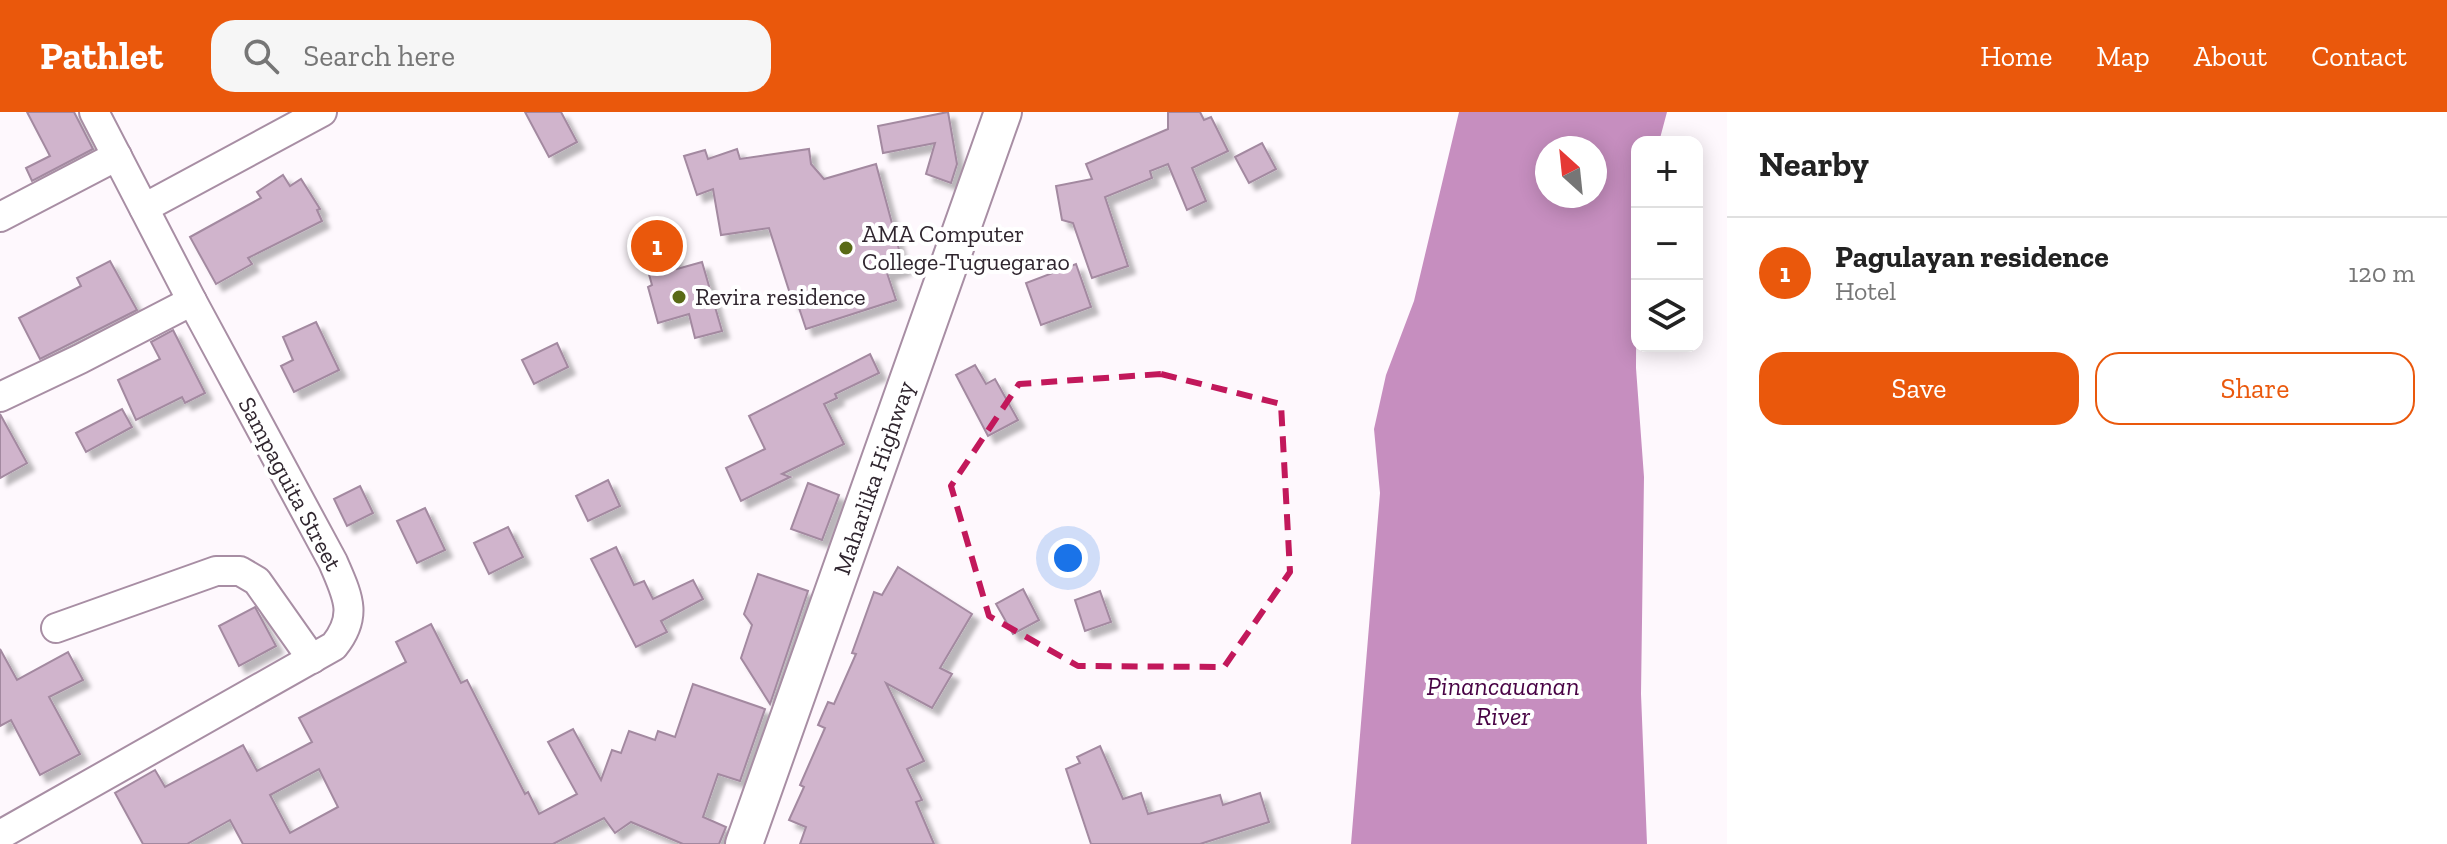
<!DOCTYPE html>
<html lang="en">
<head>
<meta charset="utf-8">
<style>
  :root { --surface:#fff; --page:#f6f6f6; --text:#222; --muted:#767676; --line:#e0e0e0; --accent:#ea580c }
  body { margin:0; font-family:"Zilla Slab",serif; background:var(--page); color:var(--text) }
  .controls { position:absolute; right:24px; top:24px; display:grid; overflow:hidden; border-radius:16px; box-shadow:0 4px 20px #0003 }
  .controls button { width:72px; height:72px; display:grid; place-items:center; padding:0; border:0; border-bottom:2px solid var(--line); background:var(--surface); color:var(--text); font:40px sans-serif }
  .compass { position:absolute; left:1535px; top:24px; width:72px; height:72px; border-radius:50%; background:var(--surface); box-shadow:0 4px 20px #0003; rotate:333deg }
  .you { position:absolute; left:1068px; top:446px; width:28px; height:28px; margin:-20px; border:6px solid #fff; border-radius:50%; background:#1a73e8; box-shadow:0 0 0 12px #1a73e833 }
  .badge { display:grid; place-items:center; width:52px; height:52px; border-radius:50%; background:var(--accent); color:#fff; font-size:26px; font-weight:700 }
  .pin { position:absolute; translate:-50% -50%; border:4px solid #fff; box-shadow:0 2px 8px #0006 }
  .list { margin:0; padding:0; list-style:none }
  h2 { display:flex; justify-content:space-between; align-items:center; height:104px; margin:0; padding:0 32px; font-size:34px }
  h2 small { font-size:26px; font-weight:400; color:var(--muted) }
  .list li { display:grid; grid-template-columns:52px 1fr auto; gap:24px; align-items:center; box-sizing:border-box; height:112px; padding:0 32px; border-top:2px solid var(--line) }
  .list b { display:block; font-size:30px; white-space:nowrap }
  .list p { margin:0; font-size:26px; white-space:nowrap; color:var(--muted) }
  .list em { font-size:26px; font-style:normal; color:var(--muted) }
  .actions { display:flex; gap:16px; padding:24px 32px }
  .actions a { flex:1; padding:18px 0; border:2px solid var(--accent); border-radius:24px; text-align:center; font-size:28px; color:var(--accent) }
  .actions .main { background:var(--accent); color:#fff }
  .icon { flex:none; width:44px; height:44px; fill:none; stroke:currentColor; stroke-width:2; stroke-linecap:round; stroke-linejoin:round }
  .map { position:relative; flex:none; width:1727px; height:732px; overflow:hidden }
  header { display:flex; align-items:center; gap:48px; box-sizing:border-box; height:112px; padding:0 40px; background:var(--accent); color:#fff }
  header strong { font-size:38px }
  nav { display:flex; gap:44px; margin-inline-start:auto; font-size:28px }
  .search { width:560px; height:72px; background:var(--page); display:flex; align-items:center; gap:20px; box-sizing:border-box; padding:0 28px; border-radius:24px; color:var(--muted); font-size:30px }
  main { display:flex }
  aside { flex:1; background:var(--surface) }
  .map>svg:first-child { display:block }
</style>
</head>
<body>
<header>
<strong>Pathlet</strong>
<div class="search"><svg class="icon" aria-label="search" viewBox="0 0 24 24"><circle cx="10" cy="10" r="6"/><path d="M15 15l6 6"/></svg>Search here</div>
<nav><a>Home</a><a>Map</a><a>About</a><a>Contact</a></nav>
</header>
<main>
<div class="map">
<svg width="1727" height="732" viewBox="0 0 1727 732">
  <defs>
    <filter id="shadow"><feDropShadow dx="7" dy="7" stdDeviation="2" flood-color="#0004"/></filter>
  </defs>
  <rect width="100%" height="100%" fill="#fef8fd"/>
  <path fill="#c68ebf" fill-rule="evenodd" d="M1459 0H1667L1659 30H1637L1636 256 1644 365 1641 582 1647 732H1351L1380 381 1374 317 1386 263 1414 189ZM1547 36H1595V84H1547Z"/>
  <g fill="#d0b4cc" stroke="#a389a0" stroke-width="2" fill-rule="evenodd" filter="url(#shadow)">
    <path d="M27 0H74L93 37 32 69 26 56 50 44Z"/>
    <path d="M525 0H561L577 30 549 45Z"/>
    <path d="M948 0 957 52 951 71 926 62 935 31 883 41 878 14Z"/>
    <path d="M1168 0H1200L1204 8 1211 5 1228 39 1192 56 1206 89 1187 98 1168 52 1150 59 1152 66 1105 85 1128 154 1092 166 1073 111 1062 108 1056 74 1092 67 1086 52 1168 17Z"/>
    <path d="M1262 31 1276 57 1249 71 1235 45Z"/>
    <path d="M737 37 740 47 809 37 811 52 824 67 876 52 904 156 887 161 896 188 806 217 797 190 793 191 769 116 721 123 713 77 697 83 684 44 705 38 708 47Z"/>
    <path d="M283 63 290 74 301 67 320 97 317 98 322 109 248 146 252 152 216 172 190 125 261 86 257 80Z"/>
    <path d="M664 112 677 157 702 150 722 219 695 226 689 202 658 211 648 175 652 173 637 120Z"/>
    <path d="M110 149 137 198 40 247 19 206 81 174 77 166Z"/>
    <path d="M1076 152 1091 195 1041 213 1026 171Z"/>
    <path d="M316 210 339 258 294 280 281 254 293 248 283 225Z"/>
    <path d="M173 218 205 281 185 291 182 285 136 308 118 268 160 247 151 230Z"/>
    <path d="M557 231 568 255 534 272 522 248Z"/>
    <path d="M870 242 879 261 835 282 837 286 824 292 844 332 782 362 790 365 741 389 726 356 765 337 749 304Z"/>
    <path d="M975 253 986 272 995 267 1018 308 988 324 956 263Z"/>
    <path d="M122 297 132 315 86 340 76 321Z"/>
    <path d="M0 302 27 351 0 366Z"/>
    <path d="M608 368 620 394 588 409 576 384Z"/>
    <path d="M808 371 839 383 822 428 791 417Z"/>
    <path d="M360 374 373 401 347 414 334 387Z"/>
    <path d="M425 396 445 438 417 451 397 409Z"/>
    <path d="M508 415 523 445 489 462 474 431Z"/>
    <path d="M616 435 634 473 644 469 653 487 693 468 703 487 661 509 667 520 636 535 591 447Z"/>
    <path d="M898 455 972 502 940 556 952 562 932 596 886 571 924 649 907 657 922 688 916 690 934 732H800L806 715 789 708 804 675 800 673 825 616 818 613 828 590 834 592 856 542 852 541 874 480 882 483Z"/>
    <path d="M758 462 808 479 770 592 741 546 752 513 744 502Z"/>
    <path d="M1023 477 1039 508 1013 522 996 492Z"/>
    <path d="M1100 479 1111 510 1085 519 1075 488Z"/>
    <path d="M255 495 276 534 239 554 219 514Z"/>
    <path d="M431 512 461 571 467 568 525 682 528 680 539 702 577 682 548 630 573 617 601 668 612 638 621 641 629 619 655 628 658 619 675 625 693 572 765 597 740 669 718 662 703 705 726 715 719 732H683L631 710 615 721 604 706 553 732H243L230 708 187 732H143L115 681 155 658 165 675 243 633 257 659 312 630 299 606 406 550 396 530ZM319 657 338 695 290 721 270 683Z"/>
    <path d="M0 537 17 568 68 540 83 568 49 585 80 642 40 663 11 608 0 614Z"/>
    <path d="M1100 634 1123 687 1141 681 1148 702 1220 683 1223 693 1260 681 1269 710 1200 732H1091L1066 657 1080 651 1077 645Z"/>
  </g>
  <g fill="none" stroke-linecap="round" stroke-linejoin="round">
    <defs>
      <g id="minor">
        <path d="M144 96 322 0"/>
        <path d="M0 105 117 44"/>
        <path d="M0 285 80 247 192 189"/>
        <path d="M56 516 216 459H240L257 469 312 547"/>
        <path d="M0 723 334 534C359 503 347 483 333 450L192 189 94 0"/>
      </g>
      <path id="major" d="M744 732 1003 0"/>
    </defs>
    <use href="#minor" stroke="#a88ea4" stroke-width="32"/>
    <use href="#major" stroke="#a88ea4" stroke-width="40"/>
    <use href="#minor" stroke="#fff" stroke-width="28"/>
    <use href="#major" stroke="#fff" stroke-width="36"/>
  </g>
  <path fill="none" stroke="#c2185b" stroke-width="6" stroke-dasharray="16 10" stroke-linejoin="round" d="M1161 262 1281 292 1290 460 1224 555 1078 554 989 504 951 374 1019 272Z"/>
  <g fill="#596a16" stroke="#fff" stroke-width="3">
    <circle cx="846" cy="136" r="8"/>
    <circle cx="679" cy="185" r="8"/>
  </g>
  <g text-anchor="middle" stroke-width="8" stroke-linejoin="round" paint-order="stroke">
    <g font-size="24" fill="#30262f" stroke="#fff" text-anchor="start">
      <text x="862" y="130">AMA Computer<tspan x="862" dy="28">College-Tuguegarao</tspan></text>
      <text x="695" y="193">Revira residence</text>
    </g>
    <g font-size="24" fill="#30262f" stroke="#fff">
      <text transform="translate(874 366) rotate(-71)" y="8">Maharlika Highway</text>
      <text transform="translate(290 372) rotate(62)" y="8">Sampaguita Street</text>
    </g>
    <g font-size="26" font-style="italic" fill="#490345" stroke="#fff">
      <text x="1503" y="583">Pinancauanan<tspan x="1503" dy="30">River</tspan></text>
    </g>
  </g>
</svg>
<div class="controls">
<button>+</button>
<button>−</button>
<button><svg class="icon" aria-label="layers" viewBox="0 0 24 24"><path d="M12 4l9 5-9 5-9-5zM3 14l9 5 9-5"/></svg></button>
</div>
<svg class="compass" viewBox="-18 -18 36 36"><path d="M0-13l5 13h-10z" fill="#e53935"/><path d="M0 13l5-13h-10z" fill="#767676"/></svg>
<div class="you"></div>
<div class="pin badge" style="left:657px;top:134px">1</div>
</div>
<aside>
<h2>Nearby<small></small></h2>
<ul class="list">
<li><span class="badge">1</span><div><b>Pagulayan residence</b><p>Hotel</p></div><em>120 m</em></li>
</ul>
<div class="actions"><a class="main">Save</a><a>Share</a></div>
</aside>
</main>
</body>
</html>
